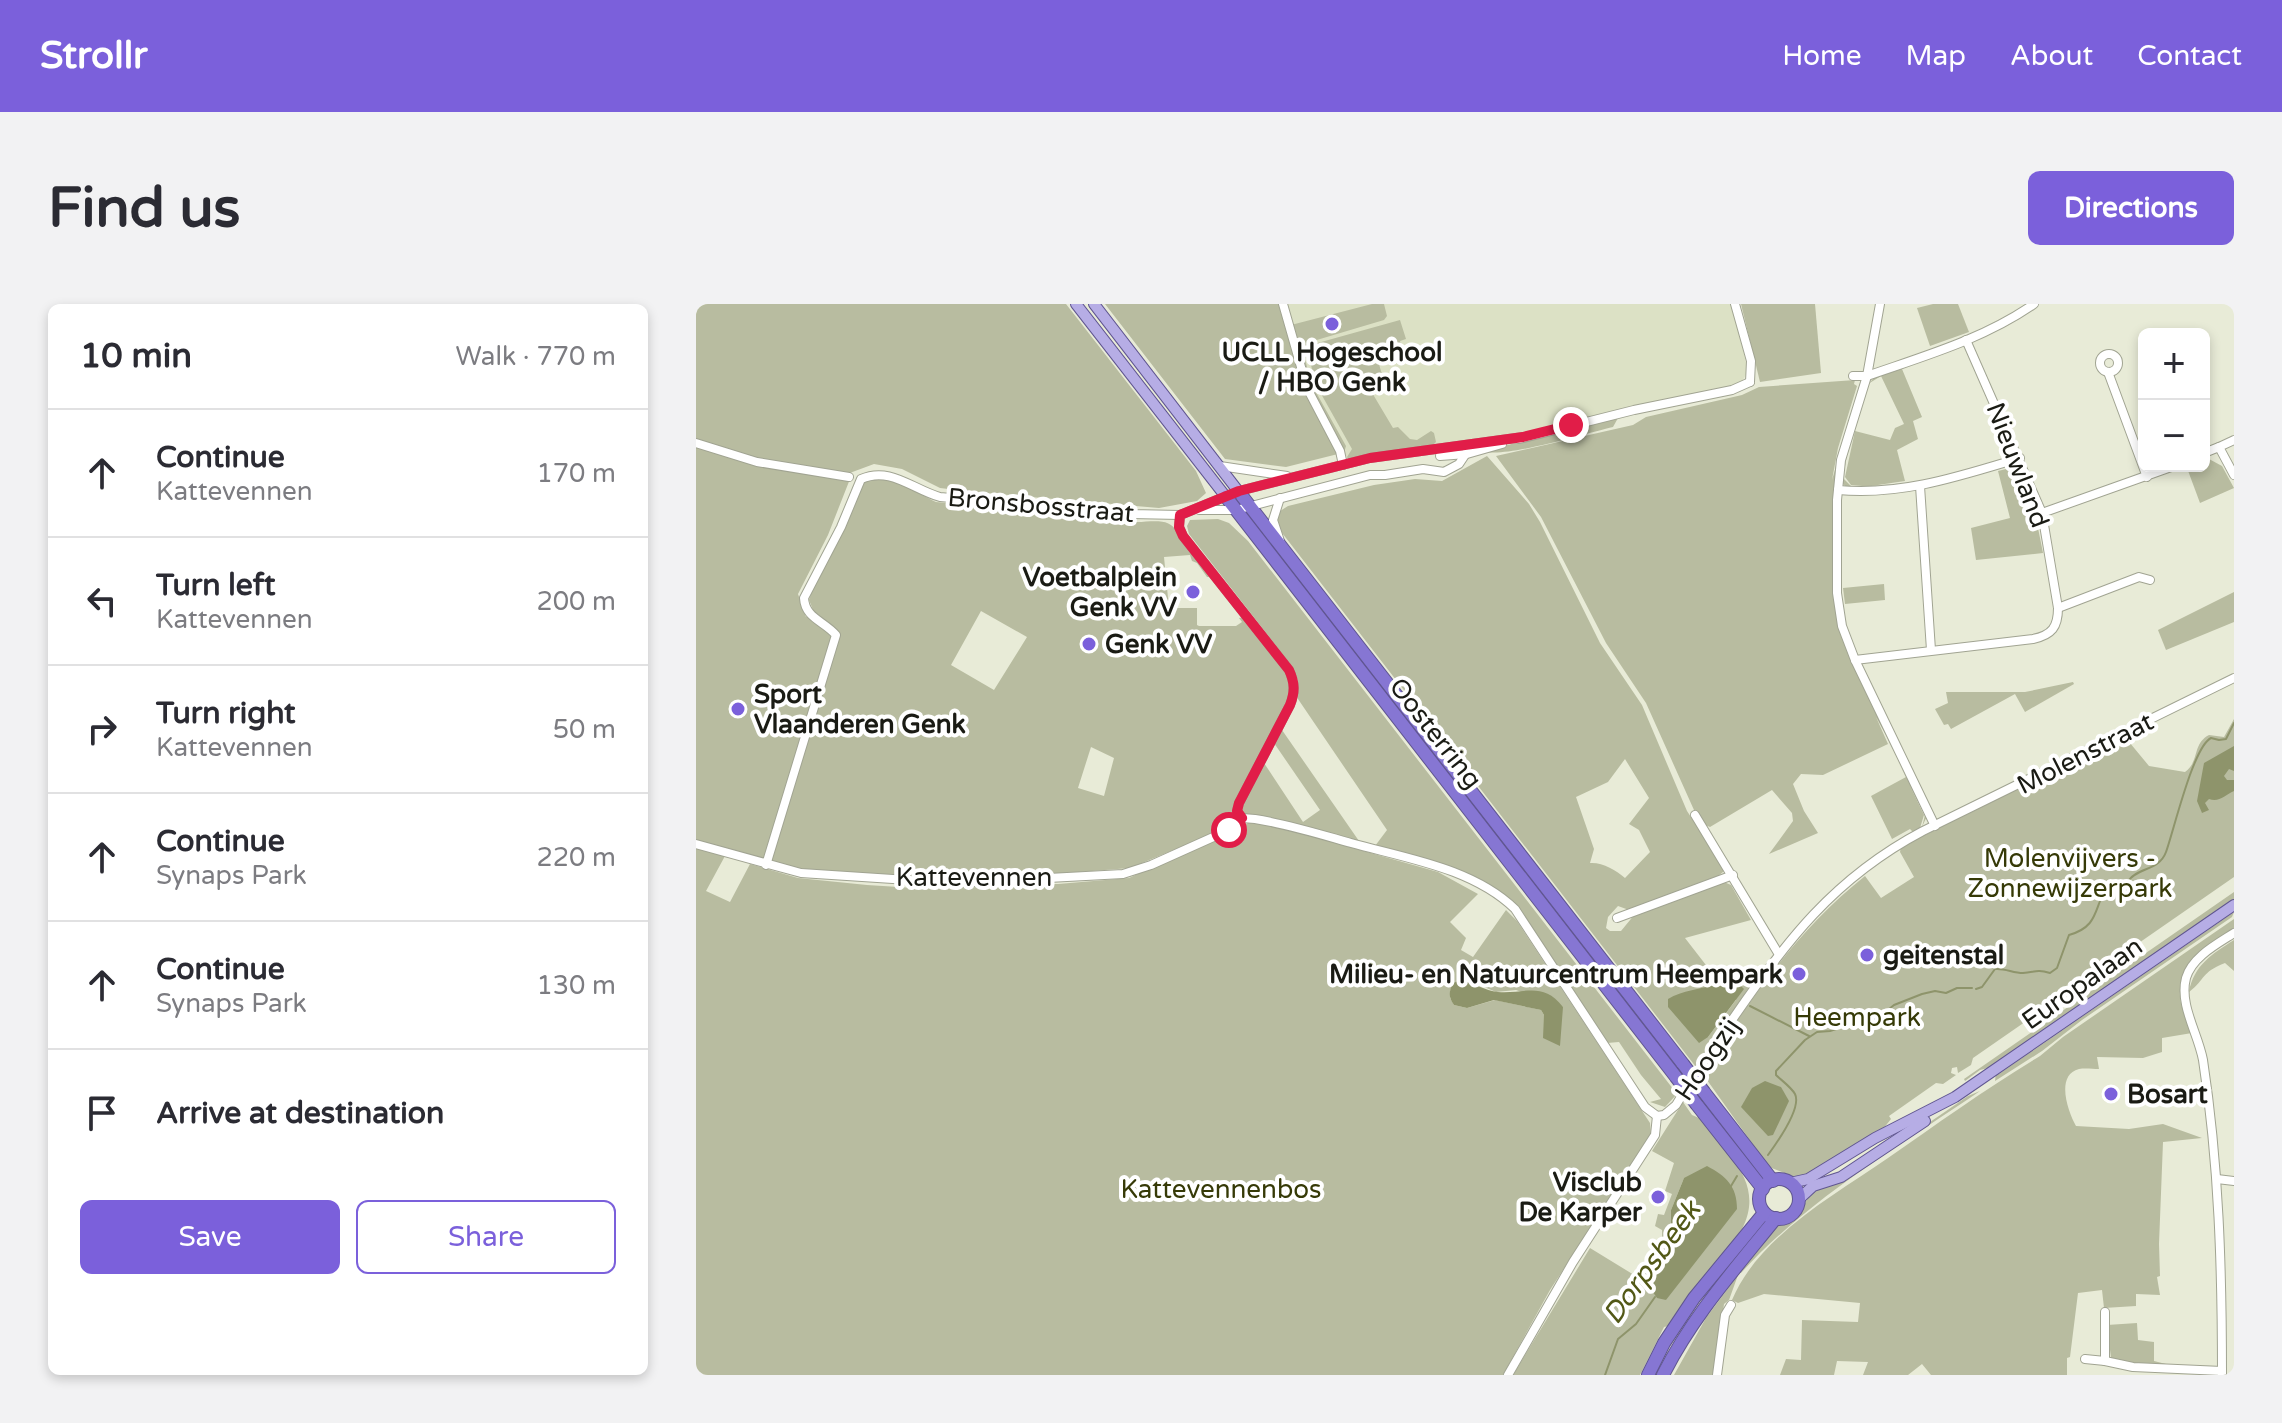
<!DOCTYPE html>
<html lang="en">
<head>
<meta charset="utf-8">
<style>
  :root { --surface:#fff; --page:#f2f2f3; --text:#2b2b33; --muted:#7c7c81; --line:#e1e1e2; --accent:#7b60db }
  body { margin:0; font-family:"Varela Round",sans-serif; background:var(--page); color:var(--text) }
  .controls { position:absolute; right:24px; top:24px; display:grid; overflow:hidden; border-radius:12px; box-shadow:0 4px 12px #0003 }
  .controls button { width:72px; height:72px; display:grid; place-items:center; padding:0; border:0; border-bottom:2px solid var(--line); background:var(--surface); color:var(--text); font:40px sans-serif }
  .stop { position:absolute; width:24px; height:24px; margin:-18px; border:6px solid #e11d48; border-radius:50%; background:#fff }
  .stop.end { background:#e11d48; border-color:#fff; box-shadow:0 2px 8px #0008 }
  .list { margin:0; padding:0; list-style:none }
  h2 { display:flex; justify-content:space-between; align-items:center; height:104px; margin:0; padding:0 32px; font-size:34px }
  h2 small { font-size:26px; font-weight:400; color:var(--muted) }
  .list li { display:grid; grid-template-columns:52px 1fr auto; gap:24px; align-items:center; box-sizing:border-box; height:128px; padding:0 32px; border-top:2px solid var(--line) }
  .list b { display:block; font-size:30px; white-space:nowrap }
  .list p { margin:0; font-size:26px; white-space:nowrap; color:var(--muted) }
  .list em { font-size:26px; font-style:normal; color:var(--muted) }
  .actions { display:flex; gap:16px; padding:24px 32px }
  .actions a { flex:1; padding:18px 0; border:2px solid var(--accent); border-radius:12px; text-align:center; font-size:28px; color:var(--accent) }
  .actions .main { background:var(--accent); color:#fff }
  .icon { flex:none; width:44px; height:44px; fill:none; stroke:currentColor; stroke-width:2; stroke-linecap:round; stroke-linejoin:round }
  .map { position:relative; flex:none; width:1538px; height:1071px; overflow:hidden; border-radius:12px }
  header { display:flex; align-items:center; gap:48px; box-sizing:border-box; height:112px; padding:0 40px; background:var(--accent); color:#fff }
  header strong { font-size:38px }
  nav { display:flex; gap:44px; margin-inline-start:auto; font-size:28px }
  .intro { display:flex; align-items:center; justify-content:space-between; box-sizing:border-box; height:192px; padding:0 48px }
  h1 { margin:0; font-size:56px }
  .button { padding:20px 36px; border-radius:12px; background:var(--accent); color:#fff; font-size:28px; font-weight:700 }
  main { display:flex; gap:48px; padding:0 48px }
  aside { flex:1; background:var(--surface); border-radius:12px; box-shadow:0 4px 12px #0003 }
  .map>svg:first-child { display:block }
</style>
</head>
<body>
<header>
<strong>Strollr</strong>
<nav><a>Home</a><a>Map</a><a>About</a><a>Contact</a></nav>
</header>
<div class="intro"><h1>Find us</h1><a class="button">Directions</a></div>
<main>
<aside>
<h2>10 min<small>Walk · 770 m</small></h2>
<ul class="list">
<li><svg class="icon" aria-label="ahead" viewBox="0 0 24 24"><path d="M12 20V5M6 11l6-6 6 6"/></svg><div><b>Continue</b><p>Kattevennen</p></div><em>170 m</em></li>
<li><svg class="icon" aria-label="left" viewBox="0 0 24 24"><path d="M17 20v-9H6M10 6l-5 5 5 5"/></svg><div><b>Turn left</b><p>Kattevennen</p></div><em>200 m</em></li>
<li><svg class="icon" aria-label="right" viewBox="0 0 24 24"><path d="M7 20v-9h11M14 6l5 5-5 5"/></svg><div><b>Turn right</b><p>Kattevennen</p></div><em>50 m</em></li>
<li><svg class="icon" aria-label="ahead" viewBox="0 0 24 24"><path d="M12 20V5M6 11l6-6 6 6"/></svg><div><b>Continue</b><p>Synaps Park</p></div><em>220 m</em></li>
<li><svg class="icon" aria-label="ahead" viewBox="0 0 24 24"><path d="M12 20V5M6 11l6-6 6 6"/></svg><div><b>Continue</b><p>Synaps Park</p></div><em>130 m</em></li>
<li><svg class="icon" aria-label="arrive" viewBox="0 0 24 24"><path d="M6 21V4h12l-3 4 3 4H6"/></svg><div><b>Arrive at destination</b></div></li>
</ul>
<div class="actions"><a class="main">Save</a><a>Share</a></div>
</aside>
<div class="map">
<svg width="1538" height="1071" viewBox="0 0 1538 1071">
  <rect width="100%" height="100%" fill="#e8ebd7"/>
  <path fill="#dce1c5" d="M590 0H1036L1052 67 1045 79 1028 84 828 130 737 141 652 155 613 84Z"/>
  <g fill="#b8bca0" fill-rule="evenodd">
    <path d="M0 0H370L500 167 510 189 501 197 463 204 278 188 244 184 206 165 178 160 151 170 69 157 0 136Z"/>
    <path d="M409 0H584L608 85 642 150 590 163 529 155Z"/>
    <path d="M676 0H688L691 12 688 16 614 38 607 48 616 81 650 142 648 149 613 84 595 21Z"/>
    <path d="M1045 0H1119L1125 69 1064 78Z"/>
    <path d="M1237 0H1262L1273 28 1234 42 1221 4Z"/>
    <path d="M704 16 710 35 704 37 709 55 689 61 683 44 682 57 688 77 675 87 697 124 702 123 714 135 721 136 735 127 738 129 740 138 737 141 652 155 651 153 656 145 619 79 612 47 618 40Z"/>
    <path d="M1222 57 1206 65 1226 113 1217 117 1222 135 1201 146 1209 177 1175 182 1222 178 1158 184 1150 183 1145 178 1152 145 1147 174 1156 183 1166 182 1155 181 1149 173 1159 127 1194 136 1199 124 1208 120 1185 72 1172 80 1178 74Z"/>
    <path d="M1159 76 1158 80 1161 82 1142 144 1136 176 1164 79 1138 200 1137 274 1140 299 1157 357 1205 459 1180 413 1192 440 1127 471 1105 470 1097 480 1108 507 1122 529 1073 550 1097 517 1096 509 1076 486 1014 523 1007 520 998 506 950 399 910 339 845 213 800 152 937 121 950 113 1046 91 1063 83Z"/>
    <path d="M922 114 917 123C891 129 807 155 787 147Z"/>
    <path d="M0 141 154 175 132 231 102 290 110 313 118 308 113 296 115 290 168 177C192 164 219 189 240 198L441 218C456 218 475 213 481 229L514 273H511L501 259 496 257 494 251 468 253 473 304H501V321L503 322H540L546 318 543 314 548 313C561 330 589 358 594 379 599 398 549 482 538 503L539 515 535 522 434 564 358 570 240 572 115 568 29 552 10 587 34 598 54 560 102 574 171 581 219 584 297 580H362L433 574 552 519 572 520 742 568 782 590 754 618 770 634 765 646 777 653 810 606 821 617 954 819 955 830 854 986 807 1071H0ZM285 307 331 333 298 386 255 361ZM395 443 418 454 408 492 382 484ZM774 677 800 688 820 686 867 703 848 711 845 706 799 696 771 704 758 701 754 694V686Z"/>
    <path d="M791 152 833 200 844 218 904 339 946 401 991 507 1027 562V568L1021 573 933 606 922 602 912 613 910 624 914 627H925L939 610 1028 578 1035 581 1055 616 989 634 1020 674 1053 683 1000 763 583 225 581 209 592 202 678 181 719 175 746 177ZM929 455 953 494 933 520 943 526 954 548 929 574C920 566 906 558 894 559L898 545 880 493 912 478ZM1021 679 1036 684 1040 696 1012 733 996 688Z"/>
    <path d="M1513 155 1526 162 1538 184 1504 199 1491 164 1508 162V157Z"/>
    <path d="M1314 164 1322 167 1339 209 1347 249 1280 256 1275 224 1314 214 1302 167Z"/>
    <path d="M522 215 533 219 552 237 981 790 969 803 954 798 965 795 945 771 923 738 911 739 816 596 797 583 679 542 691 526 602 395V376L595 361 493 230 491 222 494 216Z"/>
    <path d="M575 241 608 278 1068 871 1065 874 573 243Z"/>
    <path d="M1188 280 1189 296 1149 300 1147 284Z"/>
    <path d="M1538 288V318L1470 346 1462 326Z"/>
    <path d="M1377 378 1378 380 1329 408 1319 390 1255 425 1252 420 1248 421 1239 405 1252 399 1250 388H1329Z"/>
    <path d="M1538 415V573L1277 754 1275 761 1262 769 1261 763 1256 764 1255 769 1260 771 1247 780 1240 779 1193 812 1195 815 1187 825 1109 872 1102 874 1073 863 1006 769C1054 696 1100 627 1169 572L1185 594 1218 573 1204 548 1205 543 1338 476 1429 433 1453 462 1489 468C1504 457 1496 440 1513 431L1528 433Z"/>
    <path d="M586 426 663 537 569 512 550 511 546 508 545 504 568 459 607 518 624 506 578 439Z"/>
    <path d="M1206 465 1231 512 1226 523 1229 511 1214 482 1228 511 1224 524 1217 528 1214 525 1196 535 1175 492 1210 473Z"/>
    <path d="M1538 588V595L1296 763 1284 766 1269 777 1268 775Z"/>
    <path d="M1538 608 1536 613 1386 716 1346 747 1299 777 1300 769 1303 770Z"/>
    <path d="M1538 615V625C1514 638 1482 661 1484 692 1485 705 1491 717 1496 729L1466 734V748L1447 754 1401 753 1403 765C1397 765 1389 764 1383 765 1359 771 1372 808 1380 822L1433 825 1467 820 1506 834 1467 838 1463 940 1464 972 1461 973 1464 991 1440 990V1002L1408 1004 1406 986 1382 989 1374 1053 1371 1054V1071H1235L1226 1060 1212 1071H1167L1172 1058 1141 1057 1138 1071H1084L1090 1055 1105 1056 1106 1016 1162 1018 1164 999 1068 990 1042 999 1036 996C1063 932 1137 892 1192 854 1242 819 1291 784 1344 752L1367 733Z"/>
    <path d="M1538 636V667L1529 659C1504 669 1511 674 1493 688 1498 661 1516 650 1538 636Z"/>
    <path d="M1284 787C1202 843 1112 895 1045 969H1041L1082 921 1099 915 1105 909 1114 888 1180 855 1272 792Z"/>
    <path d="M987 798 996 811 1003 814C1030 849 1070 878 1046 925L972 1022 968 1023 944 1071H817L894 944 943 974 966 938V926L959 922 962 910 968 911 976 890 969 887 978 859 956 847ZM988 874 970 996 950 978 975 930V906Z"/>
    <path d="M1042 971 1033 996 1028 1000 1019 1071H978L1010 1014Z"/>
    <path d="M1441 1019 1442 1036 1458 1038V1057L1470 1060H1441L1415 1054 1411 1021Z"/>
  </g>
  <g fill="#8e946b">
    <path d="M1538 442V467L1533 465 1528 472 1531 476H1538V487C1529 491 1523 499 1513 495L1509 499 1513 506 1506 509 1501 497 1508 459Z"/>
    <path d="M765 676C777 678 789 687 802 688 829 690 847 677 867 703L864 742 847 734 848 711 845 706 798 696 771 704 758 701C752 693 753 687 757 679Z"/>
    <path d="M1021 679 1036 684 1045 682 1048 685 1012 733 1003 739 972 703V695C986 686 1005 686 1021 679Z"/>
    <path d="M1069 777 1085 783 1093 797 1077 831 1072 832 1045 803 1056 784Z"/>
    <path d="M1011 862C1030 872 1041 882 1041 905L970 996 961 994 950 978 975 931V906L988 874Z"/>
  </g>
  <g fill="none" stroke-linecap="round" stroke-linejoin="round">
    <g stroke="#8e946b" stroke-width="2">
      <path d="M1280 685 1286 683 1299 665C1309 664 1317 669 1327 669 1340 668 1340 665 1354 669L1361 664 1373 631C1408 621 1395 598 1417 577H1432C1442 563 1463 567 1470 548 1478 526 1497 443 1515 434L1523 436 1530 435 1538 419"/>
      <path d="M1054 702 1113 732"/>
      <path d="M1072 851C1080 840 1106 804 1099 790 1095 783 1085 776 1080 771V767L1109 736 1121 728 1134 727 1187 710 1198 701 1226 690 1239 687 1250 689 1261 684H1276"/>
      <path d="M1035 882 1041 872"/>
      <path d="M909 1071 922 1035 940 1020 959 993"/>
    </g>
    <defs>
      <g id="minor">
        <path d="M587 0 611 84 644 147 647 161"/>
        <path d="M1039 0 1055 57 1054 78"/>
        <path d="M1184 0 1171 72 1145 156 1141 196V289L1146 322 1159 356 1239 522"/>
        <circle cx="1413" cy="59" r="9"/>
        <path d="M1412 68 1451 173"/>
        <path d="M1157 72H1171C1228 52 1288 35 1338 0"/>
        <path d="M823 135 938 106 1036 86 1054 78"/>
        <path d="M0 139 61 158 153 173"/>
        <path d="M1523 143 1538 136"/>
        <path d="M1508 149 1523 143 1538 171"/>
        <path d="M744 152 771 150 806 140"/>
        <path d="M524 162 591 172"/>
        <path d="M1224 182 1235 346"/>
        <path d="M1142 186C1205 192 1264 172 1324 154"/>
        <path d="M584 194 577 216 585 240"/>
        <path d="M503 206H540L674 171H689L727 165 748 168 763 160 771 148"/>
        <path d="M1346 209 1478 162"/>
        <path d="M484 211 483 223 487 232 593 366C599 379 599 388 594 401L543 499 541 507 546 514"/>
        <path d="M1362 304 1443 273 1454 276"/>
        <path d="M1159 356 1337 335C1356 331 1362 323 1362 304L1346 209 1270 36"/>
        <path d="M999 511 1082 649"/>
        <path d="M0 540 105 569 258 579 427 570 455 561 533 526 546 514 559 515C591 520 623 530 655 539 709 554 777 564 819 605L949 803 961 812"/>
        <path d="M70 561 140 331C128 317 109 314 108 294L145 223 165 175C194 162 216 185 244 193L435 210 484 211 543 187 674 154 827 133"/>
        <path d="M921 614 1037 571"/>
        <path d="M961 812 968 811 980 801C997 773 1016 746 1034 719 1089 638 1138 574 1227 527L1538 374"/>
        <path d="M1521 875 1538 877"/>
        <path d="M1389 1055 1409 1057V1008"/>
        <path d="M1409 1057 1437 1063 1526 1067"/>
        <path d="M812 1071 877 958 959 831 961 812"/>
        <path d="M1021 1071 1029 1011 1035 1001"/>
        <path d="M1526 1071C1526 965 1523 861 1507 756 1502 729 1483 701 1490 674 1496 653 1521 640 1538 629"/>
      </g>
      <g id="major">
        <path d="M380 0 530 193"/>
        <path d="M398 0 546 192"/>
        <path d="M1094 879 1112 875 1179 834 1259 793 1538 601"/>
        <path d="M1103 895 1117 882 1145 873 1229 817"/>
      </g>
      <g id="highway">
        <path d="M546 192 987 760"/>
        <path d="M530 193 980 773"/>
        <path d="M1008 788 1077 877"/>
        <path d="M1001 801 1067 885"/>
        <circle cx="1083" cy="895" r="20"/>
        <path d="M952 1071 968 1039 998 994 1068 909"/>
        <path d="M967 1071C996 1013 1039 965 1080 914"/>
      </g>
    </defs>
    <use href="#minor" stroke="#a1a492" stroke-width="10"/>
    <use href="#major" stroke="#605690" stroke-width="12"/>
    <use href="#highway" stroke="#605690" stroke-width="14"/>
    <use href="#minor" stroke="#fff" stroke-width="8"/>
    <use href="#major" stroke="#b6ade5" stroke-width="10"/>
    <use href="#highway" stroke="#8676d3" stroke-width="12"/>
    <defs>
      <g id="highway-bridge">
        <path d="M987 760 1008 788"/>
        <path d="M980 773 1001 801"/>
      </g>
    </defs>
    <use href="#highway-bridge" stroke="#605690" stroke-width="14" stroke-linecap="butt"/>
    <use href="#highway-bridge" stroke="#8676d3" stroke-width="12"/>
  </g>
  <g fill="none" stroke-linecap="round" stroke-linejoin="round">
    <path stroke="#e11d48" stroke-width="10" d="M533 526 546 514 541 507 543 499 594 401C599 388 599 379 593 366L487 232 483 223 484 211 543 187 674 154 827 133 875 121"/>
  </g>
  <g fill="#7b60db" stroke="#fff" stroke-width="3">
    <circle cx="636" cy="20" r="8"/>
    <circle cx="497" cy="288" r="8"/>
    <circle cx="393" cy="340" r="8"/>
    <circle cx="42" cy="405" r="8"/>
    <circle cx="1171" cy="651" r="8"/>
    <circle cx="1103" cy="670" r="8"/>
    <circle cx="1415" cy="790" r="8"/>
    <circle cx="962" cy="893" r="8"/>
  </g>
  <g text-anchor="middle" stroke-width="8" stroke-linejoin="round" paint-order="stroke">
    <g font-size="26" font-weight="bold" fill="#1a1b14" stroke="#fff" text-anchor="start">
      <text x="636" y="57" text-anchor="middle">UCLL Hogeschool<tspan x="636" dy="30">/ HBO Genk</tspan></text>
      <text x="481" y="282" text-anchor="end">Voetbalplein<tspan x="481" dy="30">Genk VV</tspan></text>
      <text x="409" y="349">Genk VV</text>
      <text x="58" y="399">Sport<tspan x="58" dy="30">Vlaanderen Genk</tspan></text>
      <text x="1187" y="660">geitenstal</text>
      <text x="1087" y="679" text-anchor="end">Milieu- en Natuurcentrum Heempark</text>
      <text x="1431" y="799">Bosart</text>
      <text x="946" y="887" text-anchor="end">Visclub<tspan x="946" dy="30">De Karper</tspan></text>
    </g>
    <g font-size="26" fill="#1a1b14" stroke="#fff">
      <text transform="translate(1322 161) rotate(69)" y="9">Nieuwland</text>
      <text transform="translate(345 201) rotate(5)" y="9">Bronsbosstraat</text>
      <text transform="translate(740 429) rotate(52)" y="9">Oosterring</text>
      <text transform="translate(1389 449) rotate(-27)" y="9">Molenstraat</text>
      <text x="278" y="582">Kattevennen</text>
      <text transform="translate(1386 679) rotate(-35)" y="9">Europalaan</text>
      <text transform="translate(1011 755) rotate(-56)" y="9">Hoogzij</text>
    </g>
    <g font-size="26" fill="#363a07" stroke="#fff">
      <text x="1374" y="563">Molenvijvers -<tspan x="1374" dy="30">Zonnewijzerpark</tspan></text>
      <text x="1161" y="722">Heempark</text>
      <text x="525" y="894">Kattevennenbos</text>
    </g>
    <g font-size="28" font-style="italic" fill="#525816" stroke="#fff">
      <text transform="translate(955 958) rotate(-54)" y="10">Dorpsbeek</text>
    </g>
  </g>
</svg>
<div class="controls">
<button>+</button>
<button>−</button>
</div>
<div class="stop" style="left:533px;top:526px"></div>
<div class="stop end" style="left:875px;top:121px"></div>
</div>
</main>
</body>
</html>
